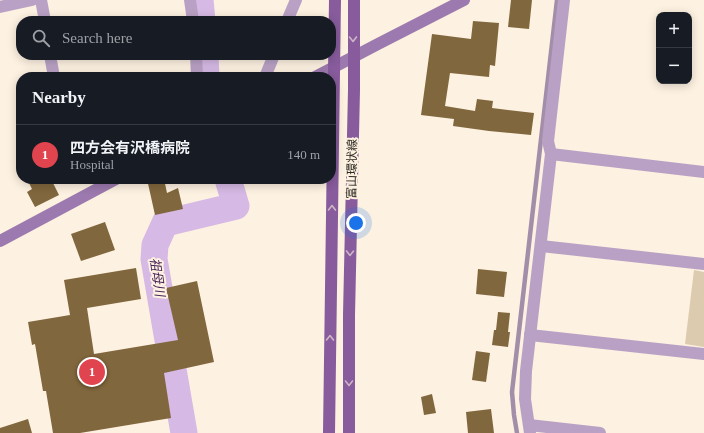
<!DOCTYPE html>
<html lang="en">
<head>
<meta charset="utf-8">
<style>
  :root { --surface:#171b24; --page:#242831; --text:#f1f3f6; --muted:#9ea1a6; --line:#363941; --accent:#1a73e8 }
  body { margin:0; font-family:"Times New Roman","Noto Sans JP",serif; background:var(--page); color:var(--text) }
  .controls { position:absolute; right:12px; top:12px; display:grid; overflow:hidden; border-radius:8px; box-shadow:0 2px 10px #0003 }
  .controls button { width:36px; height:36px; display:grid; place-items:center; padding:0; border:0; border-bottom:1px solid var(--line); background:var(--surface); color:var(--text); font:20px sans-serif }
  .you { position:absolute; left:356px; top:223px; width:14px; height:14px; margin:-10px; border:3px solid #fff; border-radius:50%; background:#1a73e8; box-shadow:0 0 0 6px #1a73e833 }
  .badge { display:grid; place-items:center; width:26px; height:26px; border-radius:50%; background:var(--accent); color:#fff; font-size:13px; font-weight:700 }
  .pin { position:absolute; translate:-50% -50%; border:2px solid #fff; box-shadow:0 1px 4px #0006 }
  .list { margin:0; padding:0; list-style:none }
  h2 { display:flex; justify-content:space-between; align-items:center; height:52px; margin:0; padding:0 16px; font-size:17px }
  h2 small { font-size:13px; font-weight:400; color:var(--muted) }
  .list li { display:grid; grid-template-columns:26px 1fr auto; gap:12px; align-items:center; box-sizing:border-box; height:60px; padding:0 16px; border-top:1px solid var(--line) }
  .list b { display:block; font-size:15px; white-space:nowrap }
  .list p { margin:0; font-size:13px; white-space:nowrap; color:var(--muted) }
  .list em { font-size:13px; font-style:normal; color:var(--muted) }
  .icon { flex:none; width:22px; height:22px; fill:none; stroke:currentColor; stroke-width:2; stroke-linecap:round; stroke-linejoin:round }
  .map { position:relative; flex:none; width:704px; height:433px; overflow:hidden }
  .search { position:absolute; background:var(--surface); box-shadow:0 2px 10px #0003; left:16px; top:16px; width:320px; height:44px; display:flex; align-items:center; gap:10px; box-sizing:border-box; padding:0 14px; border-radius:16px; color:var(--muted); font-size:15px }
  .panel { position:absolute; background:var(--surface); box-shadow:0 2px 10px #0003; left:16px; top:72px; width:320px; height:112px; border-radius:16px }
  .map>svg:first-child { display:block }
</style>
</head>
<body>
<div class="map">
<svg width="704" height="433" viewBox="0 0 704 433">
  <rect width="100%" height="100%" fill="#fdf1e1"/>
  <path fill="#ddcbb0" d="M694 270 704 272V347L685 344Z"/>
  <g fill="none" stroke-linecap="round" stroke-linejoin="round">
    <path stroke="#a38eaa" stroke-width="4.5" d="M517 433 514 415 512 392 557 0"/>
    <g stroke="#d6b9e5" stroke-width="27">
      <path d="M200 0 202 21"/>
      <path d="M205 55 206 77"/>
      <path d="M184 433 154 259 155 245 165 223 236 206 228 179"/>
    </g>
  </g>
  <g fill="#81673d">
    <path d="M511 0H532L529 29 508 27Z"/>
    <path d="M473 21 499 23 495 66 490 65 489 77 450 73 445 106 475 111 477 99 493 101 492 108 534 113 531 135 489 131 453 126 454 119 421 115 432 34 471 39Z"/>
    <path d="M27 179H51L59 195 35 207 27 192 32 189Z"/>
    <path d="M147 179H164L167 193 178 188 183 209 155 215Z"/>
    <path d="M105 222 115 250 81 261 71 234Z"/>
    <path d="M136 268 141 299 87 308 94 354 178 340 166 288 197 281 214 362 164 373 171 418 80 433H53L46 391H43L35 344 32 345 28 322 70 315 64 280Z"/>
    <path d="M478 269 507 272 504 297 476 294Z"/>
    <path d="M498 312 510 313 508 332H510L508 347 492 345 494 330H496Z"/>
    <path d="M476 351 490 353 486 382 472 380Z"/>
    <path d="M432 394 436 413 424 415 421 397Z"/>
    <path d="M491 409 494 433H468L466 412Z"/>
    <path d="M28 419 32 433H0V428Z"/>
  </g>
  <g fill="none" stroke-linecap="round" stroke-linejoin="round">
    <g stroke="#b9a1c5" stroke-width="12">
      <path d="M41 0 45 21"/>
      <path d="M190 0 193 21"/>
      <path d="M0 7 32 0"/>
      <path d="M287 21 296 0"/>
      <path d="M50 55 54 77"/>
      <path d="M196 55 197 77"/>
      <path d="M265 77 274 55"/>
      <path d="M551 154 704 172"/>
      <path d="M541 246 704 264"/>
      <path d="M530 335 704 354"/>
      <path d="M529 425 600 433"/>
      <path d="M530 433 525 399 526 371 551 154 548 141 564 0"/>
    </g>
    <g stroke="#9c79ae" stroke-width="12">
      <path d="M315 77 378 44 464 0"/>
      <path d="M0 241 116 179"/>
    </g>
    <g stroke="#875b9c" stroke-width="12">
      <path d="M329 433 335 0"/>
      <path d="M349 433V315L354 90V0"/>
    </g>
  </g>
  <defs><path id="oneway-chevron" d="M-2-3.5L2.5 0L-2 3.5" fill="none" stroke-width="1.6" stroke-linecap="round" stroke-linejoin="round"/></defs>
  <g stroke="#ceb5c5">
    <use href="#oneway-chevron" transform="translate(353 39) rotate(89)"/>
    <use href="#oneway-chevron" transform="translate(332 208) rotate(-89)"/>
    <use href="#oneway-chevron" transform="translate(350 253) rotate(91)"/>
    <use href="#oneway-chevron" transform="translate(330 338) rotate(-89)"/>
    <use href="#oneway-chevron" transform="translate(349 383) rotate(90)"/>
  </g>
  <g text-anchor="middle" stroke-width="4" stroke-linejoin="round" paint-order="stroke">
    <g font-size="12" fill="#2c2822" stroke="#fdf1e1">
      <text transform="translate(352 169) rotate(-89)" y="4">富山環状線</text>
    </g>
    <g font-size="13" font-style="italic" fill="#482358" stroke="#fdf1e1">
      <text transform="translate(158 277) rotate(82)" y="5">祖母川</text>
    </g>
  </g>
</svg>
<div class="controls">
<button>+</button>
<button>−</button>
</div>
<div class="you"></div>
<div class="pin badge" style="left:92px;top:372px;background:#e0444e">1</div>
<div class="search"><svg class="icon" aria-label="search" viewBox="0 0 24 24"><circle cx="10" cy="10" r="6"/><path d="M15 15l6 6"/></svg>Search here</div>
<section class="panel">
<h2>Nearby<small></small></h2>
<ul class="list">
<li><span class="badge" style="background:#e0444e">1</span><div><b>四方会有沢橋病院</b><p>Hospital</p></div><em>140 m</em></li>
</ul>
</section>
</div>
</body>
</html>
